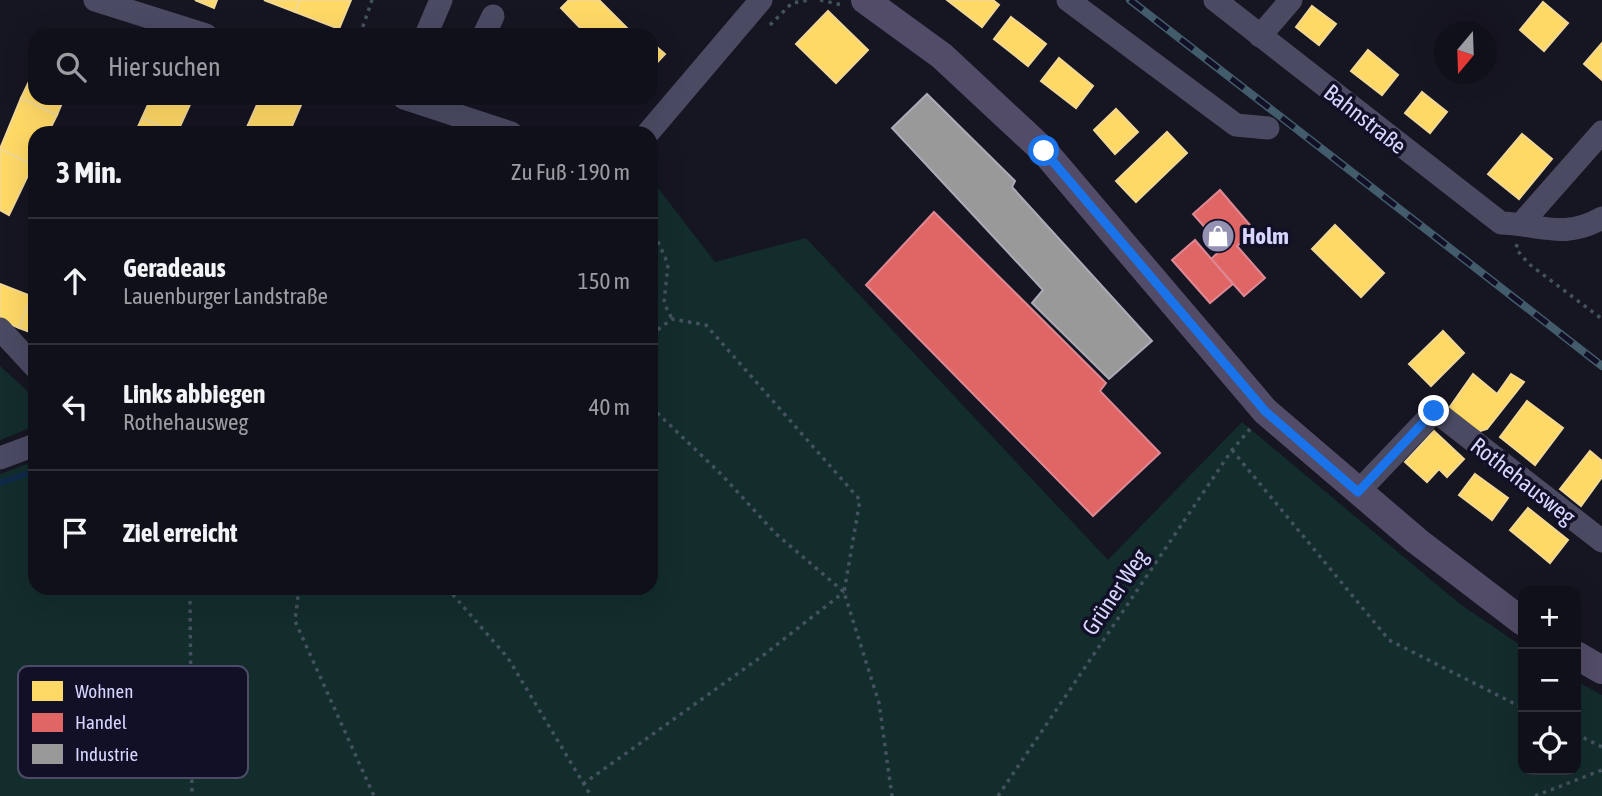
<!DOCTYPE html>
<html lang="de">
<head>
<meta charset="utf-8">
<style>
  :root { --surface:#10101a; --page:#1e1e27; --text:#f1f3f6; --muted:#9c9da2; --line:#303039 }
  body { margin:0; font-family:"Asap Condensed",sans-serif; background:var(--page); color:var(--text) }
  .controls { position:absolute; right:21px; bottom:21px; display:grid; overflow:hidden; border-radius:14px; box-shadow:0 7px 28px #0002 }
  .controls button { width:63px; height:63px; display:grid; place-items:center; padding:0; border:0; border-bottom:2px solid var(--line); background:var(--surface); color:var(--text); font:35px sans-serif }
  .compass { position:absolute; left:1434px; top:21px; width:63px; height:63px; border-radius:50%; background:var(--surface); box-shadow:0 7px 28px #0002; rotate:199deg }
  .stop { position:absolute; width:21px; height:21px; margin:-16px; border:5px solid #1a73e8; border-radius:50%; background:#fff }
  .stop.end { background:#1a73e8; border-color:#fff; box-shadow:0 2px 7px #0008 }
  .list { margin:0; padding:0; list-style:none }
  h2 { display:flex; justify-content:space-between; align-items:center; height:91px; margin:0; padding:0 28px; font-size:30px }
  h2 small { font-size:23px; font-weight:400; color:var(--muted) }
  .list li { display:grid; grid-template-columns:46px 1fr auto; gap:21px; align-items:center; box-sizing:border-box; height:126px; padding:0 28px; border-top:2px solid var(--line) }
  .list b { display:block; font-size:26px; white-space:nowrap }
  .list p { margin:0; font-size:23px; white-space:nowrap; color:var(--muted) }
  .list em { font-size:23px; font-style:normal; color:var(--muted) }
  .icon { flex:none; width:38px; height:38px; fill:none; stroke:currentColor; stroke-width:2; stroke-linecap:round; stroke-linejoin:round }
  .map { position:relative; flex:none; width:1602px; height:796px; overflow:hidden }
  .search { position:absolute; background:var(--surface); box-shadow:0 7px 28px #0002; left:28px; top:28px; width:630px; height:77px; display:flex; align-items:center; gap:18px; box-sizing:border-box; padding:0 24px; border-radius:21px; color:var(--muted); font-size:26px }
  .panel { position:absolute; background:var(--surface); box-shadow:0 7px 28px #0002; left:28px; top:126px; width:630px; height:469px; border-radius:21px }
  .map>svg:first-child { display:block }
</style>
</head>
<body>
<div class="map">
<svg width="1602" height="796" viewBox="0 0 1602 796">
  <rect width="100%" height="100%" fill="#161522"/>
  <g fill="#132d2c">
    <path d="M651 179 715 262 806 238 1108 560 1242 422 1460 604 1523 647V770H1576V681L1602 695V796H0V474L35 461V588H651Z"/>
    <path d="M0 366 35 398V426L0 440Z"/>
  </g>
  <g fill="#ffd966" stroke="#f3d894" stroke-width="2">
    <path d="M195 0H217L214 8Z"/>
    <path d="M264 0H300L295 12Z"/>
    <path d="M300 0H351L339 29 295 12Z"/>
    <path d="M569 0H599L627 28 620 35H587L561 8Z"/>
    <path d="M947 0H993L999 5 982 27Z"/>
    <path d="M1543 2 1568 23 1544 51 1520 30Z"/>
    <path d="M1312 6 1336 24 1319 45 1296 27Z"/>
    <path d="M828 11 868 50 836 83 796 44Z"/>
    <path d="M1011 17 1046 44 1028 66 994 39Z"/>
    <path d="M651 42 665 54 651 69Z"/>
    <path d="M1602 43V80L1584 64Z"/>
    <path d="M1368 50 1398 75 1382 95 1351 71Z"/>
    <path d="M1059 58 1093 86 1076 108 1041 81Z"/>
    <path d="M35 69V98H64L57 115 21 98Z"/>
    <path d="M1422 92 1447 112 1430 133 1405 113Z"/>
    <path d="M21 98 57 115 48 133H35L33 165 0 149Z"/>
    <path d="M151 98H193L177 133 142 118Z"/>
    <path d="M260 98H304L289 133H267L248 125Z"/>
    <path d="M1116 109 1138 132 1115 154 1094 130Z"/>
    <path d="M142 118 177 133H135Z"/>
    <path d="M248 125 267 133H245Z"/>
    <path d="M1167 132 1187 153 1136 202 1116 181Z"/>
    <path d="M1522 134 1552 159 1519 199 1488 174Z"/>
    <path d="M0 149 33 165 9 215 0 210Z"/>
    <path d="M1335 225 1384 273 1361 297 1312 249Z"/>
    <path d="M0 284 31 296 19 328 0 320Z"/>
    <path d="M31 296 35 297V334L19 328Z"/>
    <path d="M1443 331 1464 353 1431 386 1409 364Z"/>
    <path d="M1473 374 1497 394 1511 374 1524 382 1487 429 1474 433 1447 411Z"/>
    <path d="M1527 401 1563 428 1535 465 1500 437Z"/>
    <path d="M1434 431 1464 459 1447 477 1439 469 1427 482 1405 462Z"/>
    <path d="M1590 451 1602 461V477L1581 506 1560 489Z"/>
    <path d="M1475 474 1508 498 1492 520 1459 495Z"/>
    <path d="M1528 508 1568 540 1550 563 1510 530Z"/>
  </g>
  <g fill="#e06666" stroke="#dd8894" stroke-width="2">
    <path d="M1220 190 1255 231 1237 246 1265 278 1244 296 1211 259 1223 248 1193 214Z"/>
    <path d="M934 212 1106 383 1100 391 1160 453 1093 516 866 285Z"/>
    <path d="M1195 240 1233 284 1210 303 1172 260Z"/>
  </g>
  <path fill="#999" stroke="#acabb8" stroke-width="2" d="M927 94 1015 181 1012 187 1152 341 1109 379 1032 303 1043 290 892 128Z"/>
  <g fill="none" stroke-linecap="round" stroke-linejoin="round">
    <g stroke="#0f2948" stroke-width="6">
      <path d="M651 188 655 185"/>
      <path d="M0 483 35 471"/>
    </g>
    <g stroke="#44515e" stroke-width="3.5" stroke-dasharray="3.5 5" stroke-linecap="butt">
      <path d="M820 0 842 5"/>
      <path d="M770 25 792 3 810 0"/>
      <path d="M360 35 372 0"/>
      <path d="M651 226 668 264 664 303 672 319"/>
      <path d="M1517 244 1516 249 1529 264 1602 319"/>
      <path d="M651 335 672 319 706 325 860 500 844 592 879 703 892 796"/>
      <path d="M651 407 722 475 775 533 844 592"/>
      <path d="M1232 450 1389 640 1523 708"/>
      <path d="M299 588 295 621 374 796"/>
      <path d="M447 588 508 658 591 796"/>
      <path d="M190 601 192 796"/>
      <path d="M1576 734 1602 747"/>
      <path d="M583 784 765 654 844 592"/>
      <path d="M998 796 1232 450 1250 429"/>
      <path d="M1535 796 1602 770"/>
    </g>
    <g stroke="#4a4b63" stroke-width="23">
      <path d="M95 0 206 35"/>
      <path d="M1068 0 1236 125 1268 128"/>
      <path d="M1215 0 1501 223C1539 224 1564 240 1602 218"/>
      <path d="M426 35 441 0"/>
      <path d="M484 35 493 16"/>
      <path d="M1260 36 1291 0"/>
      <path d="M404 98 511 133"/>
      <path d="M648 133 761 0"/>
      <path d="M1521 224 1602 132"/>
      <path d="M0 329 35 367"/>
      <path d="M0 458 35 445"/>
      <path d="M1358 492 1435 411 1602 541"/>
    </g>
    <g stroke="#524c68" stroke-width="28">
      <path d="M865 0 942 56 1044 151 1265 411 1417 541 1523 622"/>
      <path d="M1576 655 1602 670"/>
    </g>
    <defs>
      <path id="rail" d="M1130 0 1602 366"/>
    </defs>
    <use href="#rail" stroke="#435c6b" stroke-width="8"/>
    <use href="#rail" stroke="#111027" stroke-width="5" stroke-dasharray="16" stroke-linecap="butt"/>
  </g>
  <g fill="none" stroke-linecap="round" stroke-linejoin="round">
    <path stroke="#1a73e8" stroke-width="9" d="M1044 151 1265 411 1358 492 1434 411"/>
  </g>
  <defs>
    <symbol id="shop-disc" viewBox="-11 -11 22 22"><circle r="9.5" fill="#9392b2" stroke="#111027"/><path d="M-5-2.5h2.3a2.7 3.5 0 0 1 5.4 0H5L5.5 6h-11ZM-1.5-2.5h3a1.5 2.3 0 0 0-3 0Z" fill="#fff"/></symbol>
  </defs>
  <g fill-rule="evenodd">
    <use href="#shop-disc" x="1199" y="217" width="38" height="38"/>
  </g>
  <g text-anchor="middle" stroke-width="7" stroke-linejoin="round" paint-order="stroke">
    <g font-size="23" fill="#d7d6ff" stroke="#111027">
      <text transform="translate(1365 119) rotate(38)" y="8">Bahnstraße</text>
      <text transform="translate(1523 481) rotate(38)" y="8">Rothehausweg</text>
      <text transform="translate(1115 592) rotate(-56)" y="8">Grüner Weg</text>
    </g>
    <g font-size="23" font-weight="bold" fill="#d7d6ff" stroke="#111027" text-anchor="start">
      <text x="1242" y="244">Holm</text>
    </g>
  </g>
  <rect x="18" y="666" width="230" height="112" rx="10" fill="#111027" stroke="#4c4b68" stroke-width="2"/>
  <rect x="32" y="681" width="31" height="20" fill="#ffd966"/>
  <rect x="32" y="713" width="31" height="19" fill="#e06666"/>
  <rect x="32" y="744" width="31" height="20" fill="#999"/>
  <g font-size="19" fill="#d7d6ff">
    <text x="75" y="698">Wohnen</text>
    <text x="75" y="729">Handel</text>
    <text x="75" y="761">Industrie</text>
  </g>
</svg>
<div class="controls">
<button>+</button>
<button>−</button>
<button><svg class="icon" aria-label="locate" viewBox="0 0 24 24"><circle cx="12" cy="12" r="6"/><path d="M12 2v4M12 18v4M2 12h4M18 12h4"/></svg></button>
</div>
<svg class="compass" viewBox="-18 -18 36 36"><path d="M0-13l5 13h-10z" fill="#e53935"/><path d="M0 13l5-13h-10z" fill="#9c9da2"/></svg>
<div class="stop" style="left:1044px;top:151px"></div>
<div class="stop end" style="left:1434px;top:411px"></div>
<div class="search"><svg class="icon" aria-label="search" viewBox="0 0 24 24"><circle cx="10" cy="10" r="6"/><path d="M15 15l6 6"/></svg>Hier suchen</div>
<section class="panel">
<h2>3 Min.<small>Zu Fuß · 190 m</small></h2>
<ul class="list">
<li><svg class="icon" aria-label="ahead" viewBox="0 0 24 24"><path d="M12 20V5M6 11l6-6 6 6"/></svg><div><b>Geradeaus</b><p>Lauenburger Landstraße</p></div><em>150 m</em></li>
<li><svg class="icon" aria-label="left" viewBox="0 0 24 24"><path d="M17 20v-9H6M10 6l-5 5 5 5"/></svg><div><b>Links abbiegen</b><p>Rothehausweg</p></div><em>40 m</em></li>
<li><svg class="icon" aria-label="arrive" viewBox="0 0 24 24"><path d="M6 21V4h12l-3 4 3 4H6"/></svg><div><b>Ziel erreicht</b></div></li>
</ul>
</section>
</div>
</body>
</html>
